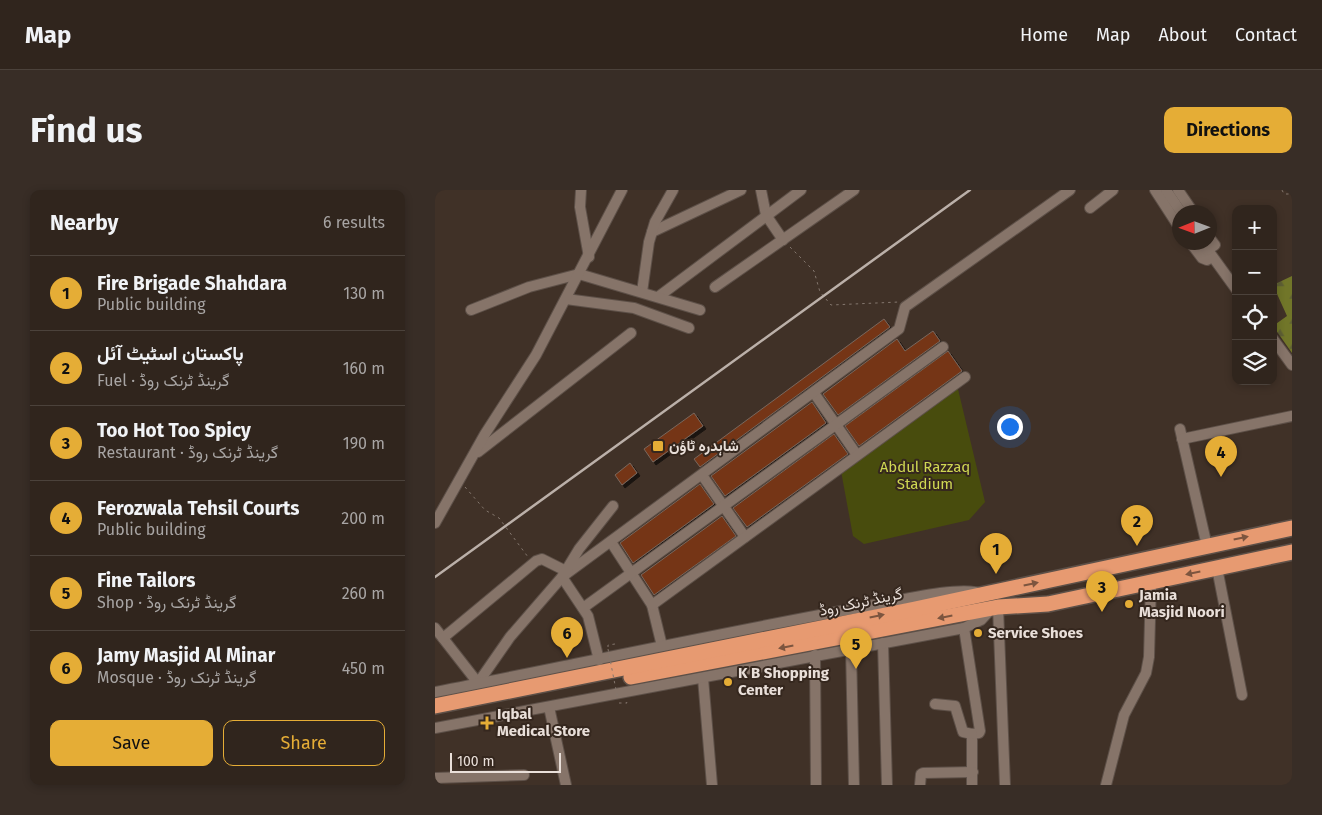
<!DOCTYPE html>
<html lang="en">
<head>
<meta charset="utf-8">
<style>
  :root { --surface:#30251d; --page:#382d26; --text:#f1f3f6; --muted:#a8a5a4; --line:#4b423b; --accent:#e5ad36 }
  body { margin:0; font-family:"Fira Sans",Vazirmatn,sans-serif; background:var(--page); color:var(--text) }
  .controls { position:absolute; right:15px; top:15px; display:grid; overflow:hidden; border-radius:10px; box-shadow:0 2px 8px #0003 }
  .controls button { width:45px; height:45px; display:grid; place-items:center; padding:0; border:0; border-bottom:1px solid var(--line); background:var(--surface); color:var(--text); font:25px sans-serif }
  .compass { position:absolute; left:737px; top:15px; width:45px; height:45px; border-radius:50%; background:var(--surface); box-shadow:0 2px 8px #0003; rotate:269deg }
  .scale { position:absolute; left:15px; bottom:12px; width:111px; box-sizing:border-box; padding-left:5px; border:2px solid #e9dfd9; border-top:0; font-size:14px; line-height:18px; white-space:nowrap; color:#e9dfd9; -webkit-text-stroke:4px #35271e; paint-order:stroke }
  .you { position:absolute; left:574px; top:236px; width:18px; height:18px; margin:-12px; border:4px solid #fff; border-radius:50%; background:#1a73e8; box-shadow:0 0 0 8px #1a73e833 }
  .badge { display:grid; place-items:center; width:32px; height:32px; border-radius:50%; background:var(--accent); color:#111; font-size:16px; font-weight:700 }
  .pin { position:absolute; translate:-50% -41px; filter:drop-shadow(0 1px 2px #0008) }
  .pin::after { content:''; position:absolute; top:26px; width:18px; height:15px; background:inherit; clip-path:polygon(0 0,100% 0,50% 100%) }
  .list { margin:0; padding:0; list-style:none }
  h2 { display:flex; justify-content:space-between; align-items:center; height:65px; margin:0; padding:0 20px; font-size:21px }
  h2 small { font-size:16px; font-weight:400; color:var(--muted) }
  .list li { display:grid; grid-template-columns:32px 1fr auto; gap:15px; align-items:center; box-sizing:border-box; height:75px; padding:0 20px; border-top:1px solid var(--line) }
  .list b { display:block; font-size:19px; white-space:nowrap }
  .list p { margin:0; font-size:16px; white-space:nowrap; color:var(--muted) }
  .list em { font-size:16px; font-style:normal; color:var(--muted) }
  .actions { display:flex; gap:10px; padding:15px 20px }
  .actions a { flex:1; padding:11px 0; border:1px solid var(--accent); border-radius:10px; text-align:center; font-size:18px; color:var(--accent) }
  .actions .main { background:var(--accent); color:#111 }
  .icon { flex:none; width:28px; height:28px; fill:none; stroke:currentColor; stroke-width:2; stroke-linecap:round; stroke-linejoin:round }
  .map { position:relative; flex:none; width:857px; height:595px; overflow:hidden; border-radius:10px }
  header { display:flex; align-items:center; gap:30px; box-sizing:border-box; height:70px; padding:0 25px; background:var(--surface); border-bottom:1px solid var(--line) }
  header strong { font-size:24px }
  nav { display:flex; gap:28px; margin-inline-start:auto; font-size:18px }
  .intro { display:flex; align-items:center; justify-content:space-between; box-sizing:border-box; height:120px; padding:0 30px }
  h1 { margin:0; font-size:35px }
  .button { padding:12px 22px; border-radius:10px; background:var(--accent); color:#111; font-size:18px; font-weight:700 }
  main { display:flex; gap:30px; padding:0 30px }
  aside { flex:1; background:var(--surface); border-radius:10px; box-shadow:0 2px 8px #0003 }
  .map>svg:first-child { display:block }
</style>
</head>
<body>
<header>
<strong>Map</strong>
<nav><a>Home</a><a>Map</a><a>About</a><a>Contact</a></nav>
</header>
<div class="intro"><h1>Find us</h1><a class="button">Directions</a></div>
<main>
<aside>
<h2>Nearby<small>6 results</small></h2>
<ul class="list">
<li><span class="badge">1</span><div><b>Fire Brigade Shahdara</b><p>Public building</p></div><em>130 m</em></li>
<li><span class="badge">2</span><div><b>پاکستان اسٹیٹ آئل</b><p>Fuel · گرینڈ ٹرنک روڈ</p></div><em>160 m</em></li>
<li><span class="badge">3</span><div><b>Too Hot Too Spicy</b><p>Restaurant · گرینڈ ٹرنک روڈ</p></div><em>190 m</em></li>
<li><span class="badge">4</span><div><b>Ferozwala Tehsil Courts</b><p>Public building</p></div><em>200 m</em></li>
<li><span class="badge">5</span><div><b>Fine Tailors</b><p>Shop · گرینڈ ٹرنک روڈ</p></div><em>260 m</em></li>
<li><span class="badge">6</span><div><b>Jamy Masjid Al Minar</b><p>Mosque · گرینڈ ٹرنک روڈ</p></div><em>450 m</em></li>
</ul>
<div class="actions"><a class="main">Save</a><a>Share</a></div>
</aside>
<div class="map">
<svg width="857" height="595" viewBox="0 0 857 595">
  <defs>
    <pattern id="forest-firs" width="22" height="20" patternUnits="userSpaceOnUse" patternTransform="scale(1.25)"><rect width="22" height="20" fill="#717629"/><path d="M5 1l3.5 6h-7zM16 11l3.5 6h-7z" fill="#5e5f34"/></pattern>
    <filter id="shadow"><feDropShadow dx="3" dy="3" stdDeviation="0" flood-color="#0009"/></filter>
  </defs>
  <rect width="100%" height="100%" fill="#403127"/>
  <path fill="url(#forest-firs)" d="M857 86V163L838 136 852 126 838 95Z"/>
  <path fill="#484c0d" d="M522 195 550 312 534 330 429 354 418 346 406 281Z"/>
  <g fill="#753613" stroke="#79675e" filter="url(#shadow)">
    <path d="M449 129 455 137 265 277 259 269Z"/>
    <path d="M498 141 505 151 403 225 388 204 462 149 470 161Z"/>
    <path d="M513 161 527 181 424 256 410 236Z"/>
    <path d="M377 212 391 233 290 306 276 286Z"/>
    <path d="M259 223 268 236 218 272 209 259Z"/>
    <path d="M399 244 413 264 312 337 298 318Z"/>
    <path d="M195 273 202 283 187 295 180 285Z"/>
    <path d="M265 294 279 314 198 373 185 353Z"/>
    <path d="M287 326 301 346 219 405 206 385Z"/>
  </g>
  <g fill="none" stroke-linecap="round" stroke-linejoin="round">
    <defs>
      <g id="minor">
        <path d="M146 0 145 17 154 67"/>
        <path d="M326 0 331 25 348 50"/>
        <path d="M720 0 744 37"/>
        <path d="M731 0 746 22"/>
        <path d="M743 0 758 22"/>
        <path d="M655 18 678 0"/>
        <path d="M217 42 306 0"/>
        <path d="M755 52 767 68 772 70 777 67"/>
        <path d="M767 52 801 99"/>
        <path d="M772 60 780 55 774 47"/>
        <path d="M280 97 419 0"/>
        <path d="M207 102 214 52 220 32 238 0"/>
        <path d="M223 107 366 0"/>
        <path d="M131 109 199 118 254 138"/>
        <path d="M36 120 94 97 144 84 265 120"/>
        <path d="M838 149 857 175"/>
        <path d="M379 203 422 265"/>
        <path d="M745 239 772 356"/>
        <path d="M747 249 857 226"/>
        <path d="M43 262 196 143"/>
        <path d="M267 285 310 347"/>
        <path d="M0 333 50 244 101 165 187 0"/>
        <path d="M176 352 217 415 227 456"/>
        <path d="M782 378 807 505"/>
        <path d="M217 415 530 187"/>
        <path d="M563 417 570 595"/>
        <path d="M148 418 508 157"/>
        <path d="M0 438 43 493 75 447 127 387 464 139 470 117 635 0"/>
        <path d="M529 438 545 541 544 543 537 544V595"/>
        <path d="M8 448 101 371 107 369 133 382"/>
        <path d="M448 453 452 595"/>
        <path d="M416 459 419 595"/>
        <path d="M380 465 381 595"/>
        <path d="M164 470 153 426 127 387 144 359 178 316"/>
        <path d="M268 488 277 595"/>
        <path d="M0 502C143 474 285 443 428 417 453 413 528 394 547 404"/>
        <path d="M500 514 520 516 528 542 537 544"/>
        <path d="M114 517 131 595"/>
        <path d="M0 538 529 438 546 430 557 418"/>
        <path d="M0 588 89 585"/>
        <path d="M485 595 486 584 488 583 538 582"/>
        <path d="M671 595 689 525 711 483 714 467 716 392"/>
      </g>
      <g id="highway">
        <path d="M196 487 563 417 613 414 857 362"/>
        <path d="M0 516 480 419 857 338"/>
      </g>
    </defs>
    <use href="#minor" stroke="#5d5048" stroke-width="12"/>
    <use href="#highway" stroke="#5d5048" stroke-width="18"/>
    <g stroke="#84776e" stroke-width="1" stroke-dasharray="2.5 4" stroke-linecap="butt">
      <path d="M847 0 849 4H857"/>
      <path d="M355 57 379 81 385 102 396 115 464 112"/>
      <path d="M30 297 50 320 64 328 93 367"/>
      <path d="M173 457V455L180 454V456"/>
      <path d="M184 513H192L191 511"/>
    </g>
    <use href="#minor" stroke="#867469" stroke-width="10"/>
    <use href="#highway" stroke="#e79a71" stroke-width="15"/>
    <path stroke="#bbb0a9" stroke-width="2.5" d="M0 387 535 0"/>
    <path stroke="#84776e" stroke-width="1" stroke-dasharray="2.5 4" stroke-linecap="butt" d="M173 459 183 510"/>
  </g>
  <defs><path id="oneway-solid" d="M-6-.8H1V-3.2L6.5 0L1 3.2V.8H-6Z" transform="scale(1.25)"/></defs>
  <g fill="#7c553f">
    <use href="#oneway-solid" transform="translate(806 348) rotate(-12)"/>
    <use href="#oneway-solid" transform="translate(758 383) rotate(168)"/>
    <use href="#oneway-solid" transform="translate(596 394) rotate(-12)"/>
    <use href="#oneway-solid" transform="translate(442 426) rotate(-12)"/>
    <use href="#oneway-solid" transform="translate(510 427) rotate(169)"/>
    <use href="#oneway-solid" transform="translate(351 457) rotate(169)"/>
  </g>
  <g fill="#e5ad36" stroke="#35271e" stroke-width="2">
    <rect x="217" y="250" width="12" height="12" rx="2.5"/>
    <circle cx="694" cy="414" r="5"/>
    <circle cx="543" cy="443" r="5"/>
    <circle cx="293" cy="492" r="5"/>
    <path d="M49.5 525.5h5v5h5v5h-5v5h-5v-5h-5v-5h5z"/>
  </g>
  <g text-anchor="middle" stroke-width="4" stroke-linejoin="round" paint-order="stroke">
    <g font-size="15" font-weight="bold" fill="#e9dfd9" stroke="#35271e" text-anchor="start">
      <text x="234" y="261">شاہدرہ ٹاؤن</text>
      <text x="704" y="410">Jamia<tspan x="704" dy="17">Masjid Noori</tspan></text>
      <text x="553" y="448">Service Shoes</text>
      <text x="303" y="488">K B Shopping<tspan x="303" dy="17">Center</tspan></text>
      <text x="62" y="529">Iqbal<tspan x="62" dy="17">Medical Store</tspan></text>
    </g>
    <g font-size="15" fill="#cfd752" stroke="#35271e">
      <text x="490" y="282">Abdul Razzaq<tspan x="490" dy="17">Stadium</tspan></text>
    </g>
    <g font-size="15" fill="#e9dfd9" stroke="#35271e">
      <text transform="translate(426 412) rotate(-12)" y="5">گرینڈ ٹرنک روڈ</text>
    </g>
  </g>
</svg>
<div class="controls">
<button>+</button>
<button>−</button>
<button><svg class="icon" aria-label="locate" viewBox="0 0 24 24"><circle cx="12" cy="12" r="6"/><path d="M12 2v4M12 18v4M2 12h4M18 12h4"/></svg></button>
<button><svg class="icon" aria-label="layers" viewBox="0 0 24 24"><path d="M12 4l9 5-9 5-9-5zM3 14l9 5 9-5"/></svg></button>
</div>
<svg class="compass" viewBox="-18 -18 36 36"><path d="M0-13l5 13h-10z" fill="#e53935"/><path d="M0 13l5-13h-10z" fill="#a8a5a4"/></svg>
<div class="scale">100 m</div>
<div class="you"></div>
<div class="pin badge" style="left:561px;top:384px">1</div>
<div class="pin badge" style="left:702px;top:356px">2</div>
<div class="pin badge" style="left:667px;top:422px">3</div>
<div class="pin badge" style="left:786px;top:287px">4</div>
<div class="pin badge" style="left:421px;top:479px">5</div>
<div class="pin badge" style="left:132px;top:468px">6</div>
</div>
</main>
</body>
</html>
